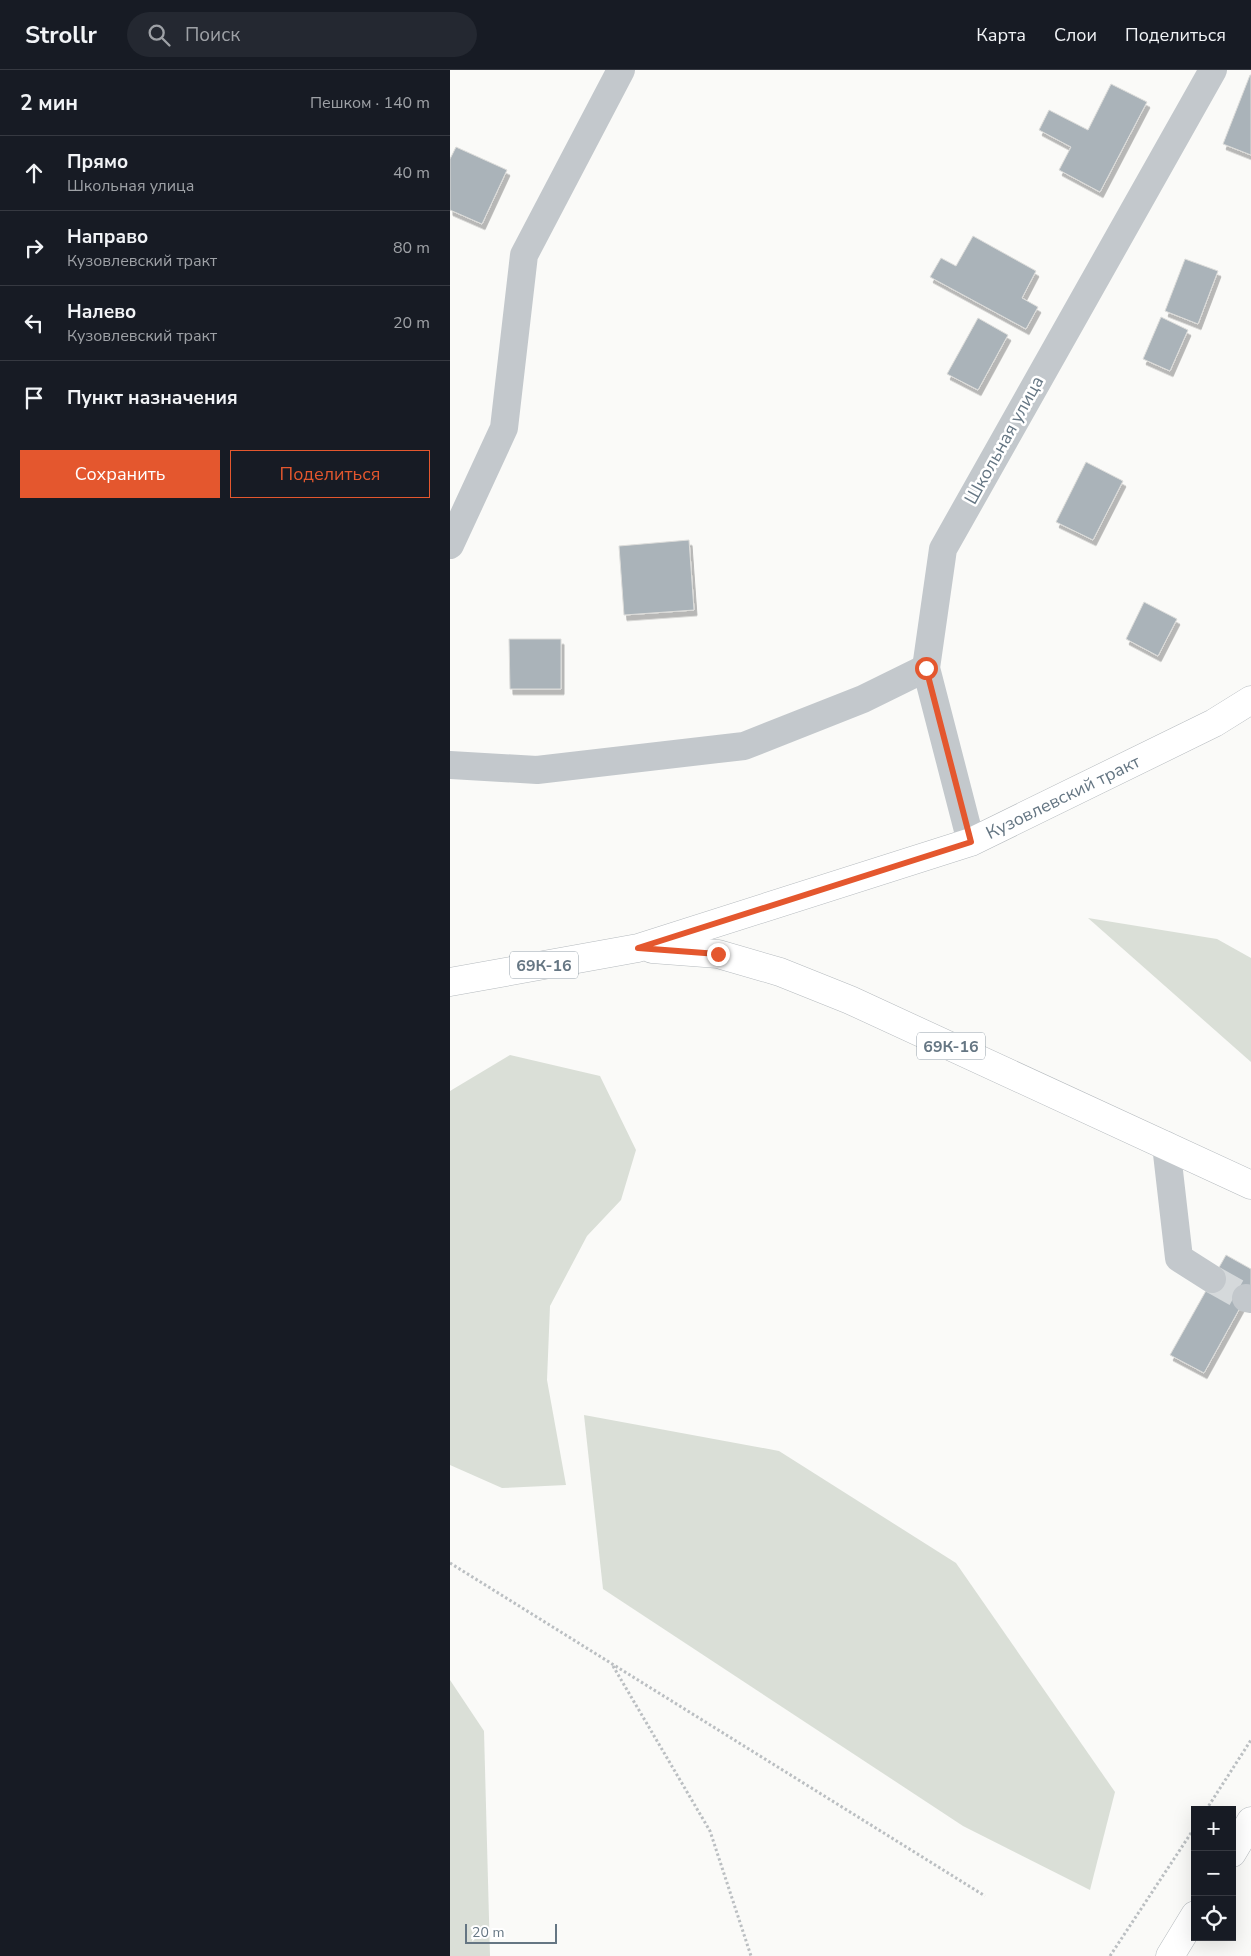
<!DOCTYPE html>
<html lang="ru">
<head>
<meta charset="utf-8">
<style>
  :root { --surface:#171b24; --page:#242831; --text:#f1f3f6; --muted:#9ea1a6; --line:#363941; --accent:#e4572e }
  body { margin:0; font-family:"Nunito Sans",sans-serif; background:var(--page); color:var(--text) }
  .controls { position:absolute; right:15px; bottom:15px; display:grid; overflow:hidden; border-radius:0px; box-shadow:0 5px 20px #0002 }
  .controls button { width:45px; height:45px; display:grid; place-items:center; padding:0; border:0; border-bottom:1px solid var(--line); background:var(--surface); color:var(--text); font:25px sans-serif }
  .scale { position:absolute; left:15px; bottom:12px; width:92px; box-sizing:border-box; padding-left:5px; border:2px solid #657683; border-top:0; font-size:14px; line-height:18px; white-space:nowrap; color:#657683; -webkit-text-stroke:4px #fff; paint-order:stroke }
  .stop { position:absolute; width:15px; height:15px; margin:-11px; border:4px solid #e4572e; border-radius:50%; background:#fff }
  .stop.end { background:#e4572e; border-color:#fff; box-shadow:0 1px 5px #0008 }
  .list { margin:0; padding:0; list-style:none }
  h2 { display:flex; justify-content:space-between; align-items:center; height:65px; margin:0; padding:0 20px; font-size:21px }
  h2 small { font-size:16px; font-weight:400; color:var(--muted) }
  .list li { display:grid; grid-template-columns:32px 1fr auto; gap:15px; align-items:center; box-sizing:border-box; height:75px; padding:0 20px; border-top:1px solid var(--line) }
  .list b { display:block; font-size:19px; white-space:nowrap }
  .list p { margin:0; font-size:16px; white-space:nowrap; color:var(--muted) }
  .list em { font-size:16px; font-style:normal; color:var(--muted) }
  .actions { display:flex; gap:10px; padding:15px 20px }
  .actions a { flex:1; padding:11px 0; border:1px solid var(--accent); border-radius:0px; text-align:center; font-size:18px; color:var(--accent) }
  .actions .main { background:var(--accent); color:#fff }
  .icon { flex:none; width:28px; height:28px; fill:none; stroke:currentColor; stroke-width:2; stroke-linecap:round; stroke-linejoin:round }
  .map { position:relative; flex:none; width:801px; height:1886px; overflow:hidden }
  header { display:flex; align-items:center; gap:30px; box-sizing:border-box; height:70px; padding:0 25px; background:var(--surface); border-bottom:1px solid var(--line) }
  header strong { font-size:24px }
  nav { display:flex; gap:28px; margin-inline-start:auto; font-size:18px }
  .search { width:350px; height:45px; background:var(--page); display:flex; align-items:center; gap:12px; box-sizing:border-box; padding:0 18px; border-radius:28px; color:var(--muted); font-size:19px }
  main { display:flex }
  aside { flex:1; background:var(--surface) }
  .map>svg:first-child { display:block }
</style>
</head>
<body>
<header>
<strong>Strollr</strong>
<div class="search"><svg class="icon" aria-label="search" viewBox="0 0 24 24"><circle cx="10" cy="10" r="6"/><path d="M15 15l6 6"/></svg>Поиск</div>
<nav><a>Карта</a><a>Слои</a><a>Поделиться</a></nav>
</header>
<main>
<aside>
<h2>2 мин<small>Пешком · 140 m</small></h2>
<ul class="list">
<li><svg class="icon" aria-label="ahead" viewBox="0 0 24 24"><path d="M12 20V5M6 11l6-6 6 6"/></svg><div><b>Прямо</b><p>Школьная улица</p></div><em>40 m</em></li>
<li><svg class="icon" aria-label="right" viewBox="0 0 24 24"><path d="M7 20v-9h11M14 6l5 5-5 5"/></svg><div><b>Направо</b><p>Кузовлевский тракт</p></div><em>80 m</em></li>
<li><svg class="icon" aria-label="left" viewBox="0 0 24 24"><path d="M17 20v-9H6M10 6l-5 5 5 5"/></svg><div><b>Налево</b><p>Кузовлевский тракт</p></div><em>20 m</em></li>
<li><svg class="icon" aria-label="arrive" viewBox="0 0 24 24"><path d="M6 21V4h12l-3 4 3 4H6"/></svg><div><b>Пункт назначения</b></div></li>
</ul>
<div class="actions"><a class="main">Сохранить</a><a>Поделиться</a></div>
</aside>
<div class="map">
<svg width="801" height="1886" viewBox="0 0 801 1886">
  <defs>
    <filter id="shadow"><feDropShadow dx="3" dy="5.5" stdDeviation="0" flood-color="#0004"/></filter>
  </defs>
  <rect width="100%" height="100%" fill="#fafaf8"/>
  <g fill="#dadfd7">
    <path d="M638 848 767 869 801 888V992Z"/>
    <path d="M60 985 150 1006 186 1080 171 1130 137 1166 100 1236 97 1310 116 1415 52 1418 0 1395V1021Z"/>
    <path d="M134 1345 329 1381 506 1493 665 1722 640 1820 513 1756 153 1519Z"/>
    <path d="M0 1610 34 1661 40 1886H0Z"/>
  </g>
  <g fill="#aab3b9" stroke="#dcdcda" filter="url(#shadow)">
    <path d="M800 5H801V85L773 74Z"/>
    <path d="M661 14 697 32 650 122 609 100 621 77 589 60 599 40 638 60Z"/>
    <path d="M6 77 57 100 32 154 0 140V89Z"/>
    <path d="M523 166 586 201 572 228 588 237 576 259 480 207 491 188 506 196Z"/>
    <path d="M735 189 768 201 748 254 715 241Z"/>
    <path d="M711 247 738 260 720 301 693 289Z"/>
    <path d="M528 248 558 265 528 320 497 304Z"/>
    <path d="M636 392 673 411 643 470 606 452Z"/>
    <path d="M239 470 244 540 174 545 169 476Z"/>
    <path d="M694 532 727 549 708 586 676 569Z"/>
    <path d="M59 569H111V619H60Z"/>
    <path d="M776 1185 801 1199V1218L754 1303 720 1285Z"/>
  </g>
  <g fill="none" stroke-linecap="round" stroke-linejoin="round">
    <path stroke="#d5d9db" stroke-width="28" stroke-dasharray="28 14" stroke-linecap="butt" d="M762 1209 796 1228"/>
    <defs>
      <g id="major">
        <path d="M202 879 268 884 330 902 400 930 801 1115"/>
        <path d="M0 912 188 878 521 772 764 653 801 630"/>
        <path d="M782 1783 801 1751"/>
        <path d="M720 1886 745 1845"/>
      </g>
    </defs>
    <use href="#major" stroke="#b5babe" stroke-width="29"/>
    <g stroke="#bbbfc2" stroke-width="3" stroke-dasharray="2.5 2.5" stroke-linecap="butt">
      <path d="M0 1493 535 1826"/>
      <path d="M163 1596 260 1761 301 1886"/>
      <path d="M756 1740 801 1670"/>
      <path d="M660 1886 745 1757"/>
    </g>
    <g stroke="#c3c8cc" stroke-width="28">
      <path d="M0 475 54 358 74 185 171 0"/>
      <path d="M0 695 87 700 294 676 413 629 476 598"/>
      <path d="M521 772 476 598 493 479 763 0"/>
      <path d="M716 1075 729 1188 762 1209"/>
      <path d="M796 1228 801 1229"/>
    </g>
    <use href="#major" stroke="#fff" stroke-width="28"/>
  </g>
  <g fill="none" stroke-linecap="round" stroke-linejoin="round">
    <path stroke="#e4572e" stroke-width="6" d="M268 884 188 878 521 772 476 598"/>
  </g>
  <g text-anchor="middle" stroke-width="5" stroke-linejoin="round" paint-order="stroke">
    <g fill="#fff" stroke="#939fa8" stroke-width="1">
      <rect x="60" y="881.5" width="68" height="27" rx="4"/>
      <rect x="467" y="962.5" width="68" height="27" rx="4"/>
    </g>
    <g font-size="16" font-weight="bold" fill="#657683">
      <text x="94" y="901">69К-16</text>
      <text x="501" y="982">69К-16</text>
    </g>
    <g font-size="18" fill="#657683" stroke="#fff">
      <text transform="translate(554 370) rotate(-61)" y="6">Школьная улица</text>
      <text transform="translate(613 727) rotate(-26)" y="6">Кузовлевский тракт</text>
    </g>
  </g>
</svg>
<div class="controls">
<button>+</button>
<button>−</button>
<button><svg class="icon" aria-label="locate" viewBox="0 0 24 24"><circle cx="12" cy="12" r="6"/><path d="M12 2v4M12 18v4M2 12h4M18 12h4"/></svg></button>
</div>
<div class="scale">20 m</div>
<div class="stop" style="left:476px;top:598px"></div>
<div class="stop end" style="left:268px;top:884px"></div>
</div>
</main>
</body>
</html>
